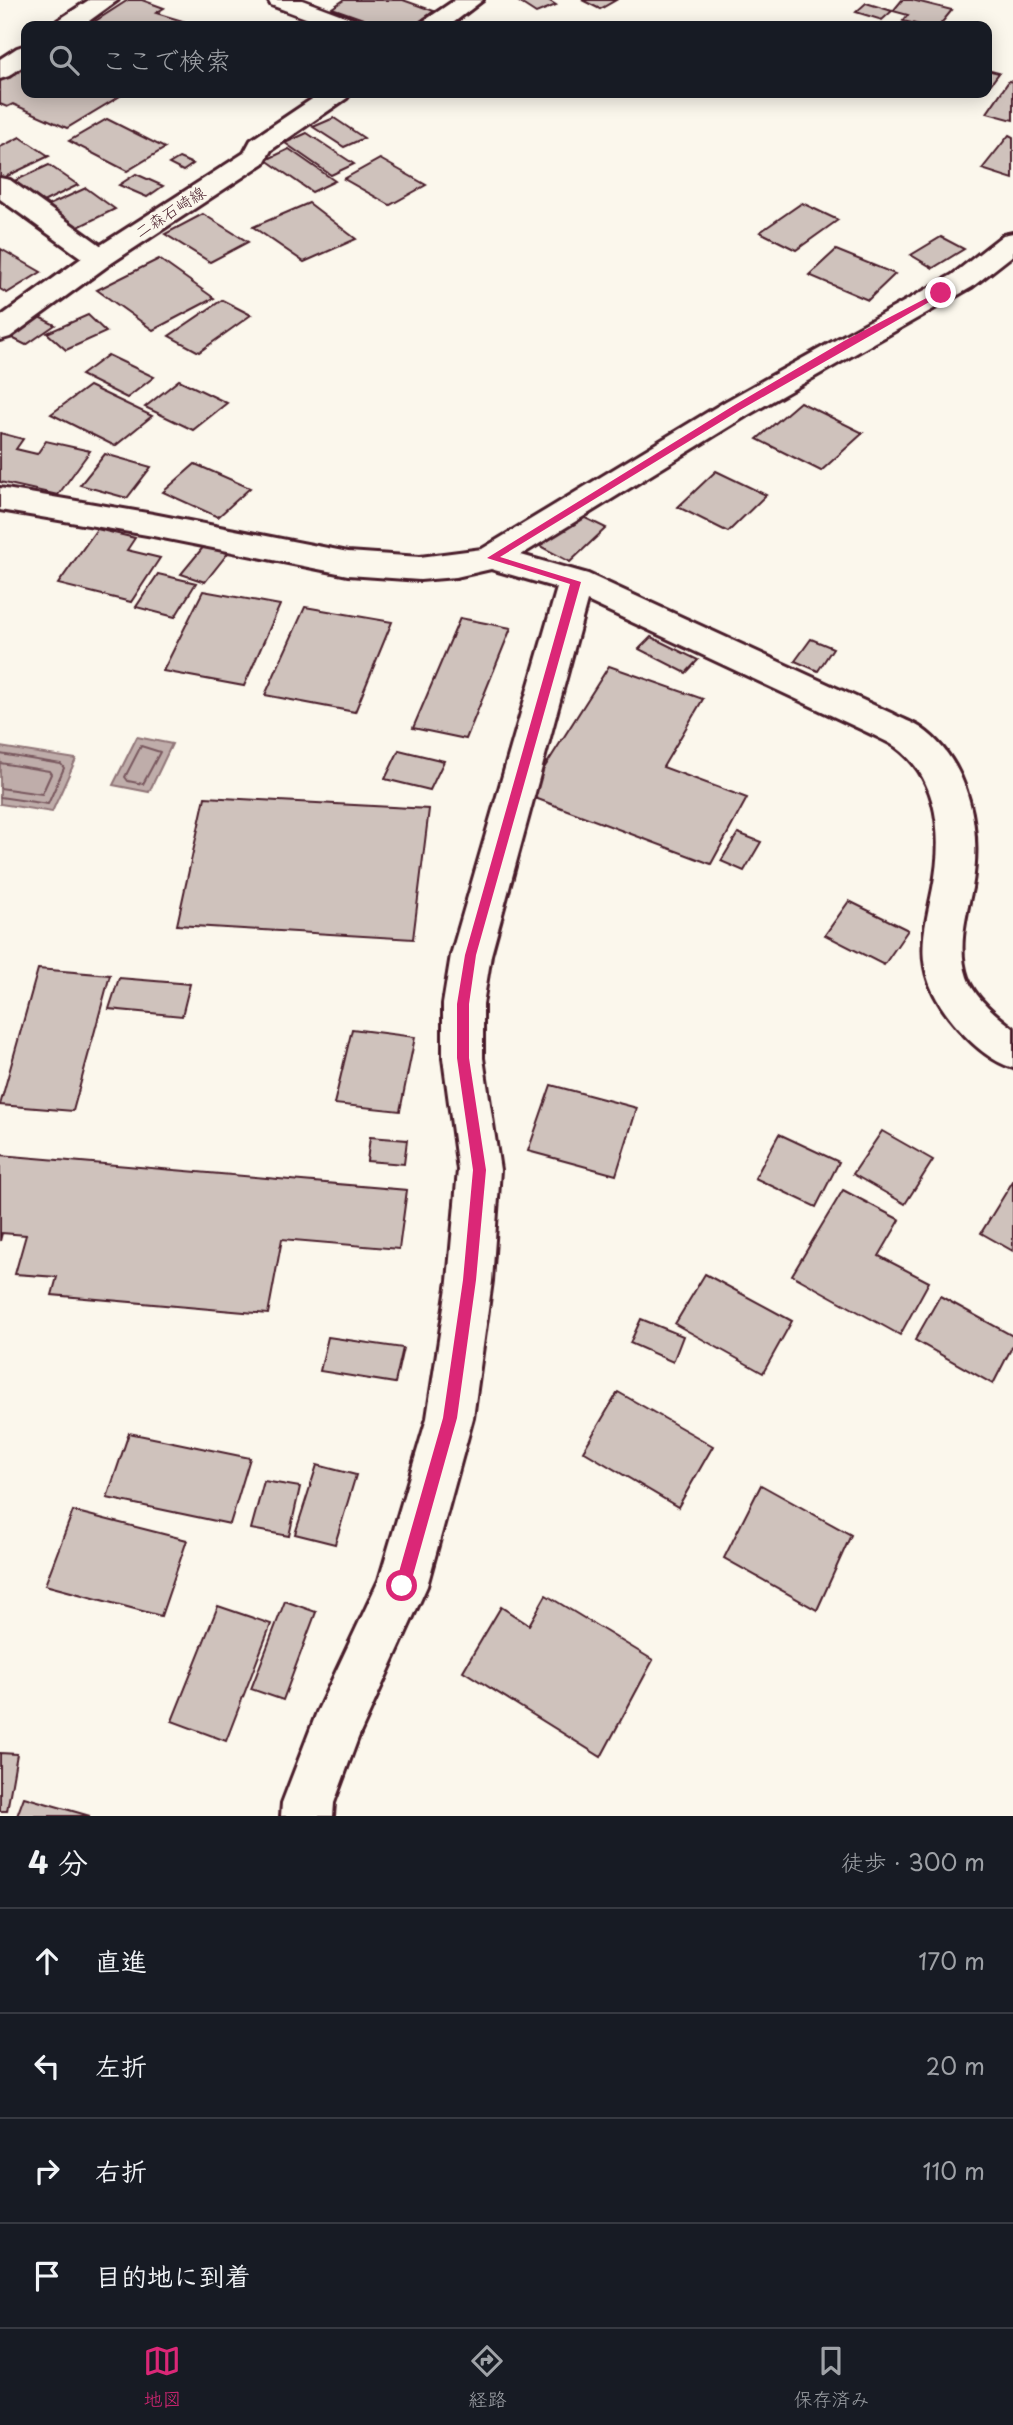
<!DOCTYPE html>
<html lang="ja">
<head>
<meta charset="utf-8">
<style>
  :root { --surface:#171b24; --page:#20242c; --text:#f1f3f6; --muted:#9ea1a6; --line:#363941; --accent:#db2777 }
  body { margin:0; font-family:"Playpen Sans","Klee One",sans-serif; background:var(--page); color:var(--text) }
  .stop { position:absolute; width:21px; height:21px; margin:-16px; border:5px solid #db2777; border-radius:50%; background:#fff }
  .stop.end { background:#db2777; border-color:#fff; box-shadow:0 2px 7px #0008 }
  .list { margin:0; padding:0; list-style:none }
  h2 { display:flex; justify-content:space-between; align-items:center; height:91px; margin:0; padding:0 28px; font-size:30px }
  h2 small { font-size:23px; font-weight:400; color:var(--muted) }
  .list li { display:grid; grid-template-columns:46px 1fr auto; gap:21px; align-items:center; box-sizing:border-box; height:105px; padding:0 28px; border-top:2px solid var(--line) }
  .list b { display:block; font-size:26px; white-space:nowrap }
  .list em { font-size:23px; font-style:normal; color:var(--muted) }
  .icon { flex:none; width:38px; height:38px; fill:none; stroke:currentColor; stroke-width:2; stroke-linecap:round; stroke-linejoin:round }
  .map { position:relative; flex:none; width:1013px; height:1816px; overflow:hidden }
  .search { position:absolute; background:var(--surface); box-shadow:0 4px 18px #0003; left:21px; right:21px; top:21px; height:77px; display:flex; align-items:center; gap:18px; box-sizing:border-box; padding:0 24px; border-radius:14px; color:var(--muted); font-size:26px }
  .sheet { height:511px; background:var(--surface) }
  nav { display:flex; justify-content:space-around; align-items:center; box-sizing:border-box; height:98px; border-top:2px solid var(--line); background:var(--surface); font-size:19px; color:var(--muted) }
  nav a { display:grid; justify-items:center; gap:4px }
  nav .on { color:var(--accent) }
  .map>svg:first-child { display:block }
</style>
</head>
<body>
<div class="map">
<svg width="1013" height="1816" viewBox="0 0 1013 1816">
  <rect width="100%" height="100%" fill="#fbf7ec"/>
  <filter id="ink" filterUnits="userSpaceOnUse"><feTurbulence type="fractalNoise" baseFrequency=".0143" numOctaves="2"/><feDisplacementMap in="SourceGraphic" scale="14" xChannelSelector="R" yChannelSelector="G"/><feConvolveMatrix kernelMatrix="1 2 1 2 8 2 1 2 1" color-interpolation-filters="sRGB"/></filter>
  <g filter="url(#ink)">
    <g fill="#bfadaa" stroke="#907477" stroke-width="2">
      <path d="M137 737 172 744 149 792 113 785Z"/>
      <path d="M0 747 76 759 52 812 0 804Z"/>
    </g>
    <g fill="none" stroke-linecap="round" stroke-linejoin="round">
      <g stroke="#79585e" stroke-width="2">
        <path d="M141 746 160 752 143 784 128 781 125 777Z"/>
        <path d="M0 754 61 764 64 768 48 804 0 797"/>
        <path d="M0 763 49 771 51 774 42 794 0 788"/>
      </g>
    </g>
    <g fill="#cfc2bc" stroke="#4a1f2b" stroke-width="2">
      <path d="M128 0H142L164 8 156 13 199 26H104L94 22Z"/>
      <path d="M344 0H403L434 11 413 26H383L332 8Z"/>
      <path d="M516 0H548L556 5 536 13Z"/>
      <path d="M582 0H616L600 9Z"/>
      <path d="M902 0H912L952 10 939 26H924L903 21 908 15 893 11Z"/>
      <path d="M866 3 892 11 882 20 856 12Z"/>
      <path d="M26 66V93H125L67 128 13 104 7 107 0 104V81Z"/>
      <path d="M987 70 999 73 987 89Z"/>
      <path d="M1009 81 1013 82V120L987 113Z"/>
      <path d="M334 118 364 138 344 147 313 127Z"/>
      <path d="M107 119 165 148 127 171 69 141Z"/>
      <path d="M307 133 354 164 331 175 285 143Z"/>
      <path d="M1009 135 1013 137V179L982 169Z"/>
      <path d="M20 137 49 156 3 178 0 176V147Z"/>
      <path d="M289 149 335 181 312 192 266 160Z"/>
      <path d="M179 158 193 164 183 171 169 164Z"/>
      <path d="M380 159 426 185 390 205 344 179Z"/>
      <path d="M49 165 78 185 39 204 10 183Z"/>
      <path d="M136 174 163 186 147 197 119 185Z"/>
      <path d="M86 188 115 209 76 228 47 206Z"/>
      <path d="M309 203 356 239 304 262 253 227Z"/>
      <path d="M802 203 838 220 796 250 760 232Z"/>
      <path d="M203 214 248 242 210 262 165 234Z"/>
      <path d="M941 237 964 249 933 268 911 255Z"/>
      <path d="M1 249 41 272 7 293 0 289Z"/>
      <path d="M836 250 895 274 868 300 809 275Z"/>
      <path d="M159 259 214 298 153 330 97 290Z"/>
      <path d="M222 300 251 315 199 352 169 336Z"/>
      <path d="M88 315 106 332 66 350 47 333Z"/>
      <path d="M37 316 55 325 26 345 8 336Z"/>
      <path d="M108 355 154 377 127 398 81 375Z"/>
      <path d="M179 380 227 403 193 430 145 407Z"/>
      <path d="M89 386 152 416 115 446 51 414Z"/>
      <path d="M800 402 863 433 821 471 757 439Z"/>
      <path d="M0 433 23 439 16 449 37 454 46 441 90 451 58 495 0 482Z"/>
      <path d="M105 454 151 467 127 498 80 485Z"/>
      <path d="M195 464 250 488 218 517 163 492Z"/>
      <path d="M716 471 766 495 728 532 678 507Z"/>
      <path d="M573 512 606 528 570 562 538 545Z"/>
      <path d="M97 529 135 538 127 550 160 558 131 602 58 584Z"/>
      <path d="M205 545 228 553 205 582 181 574Z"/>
      <path d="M158 574 196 583 175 617 136 607Z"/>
      <path d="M203 591 280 605 244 686 163 671Z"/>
      <path d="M305 607 392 622 355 712 265 695Z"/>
      <path d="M460 618 511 628 466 739 413 728Z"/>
      <path d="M651 637 698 660 686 673 639 649Z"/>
      <path d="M811 639 833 648 818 671 795 661Z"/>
      <path d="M609 666 703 699 663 767 747 798 711 864 527 795Z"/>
      <path d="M399 750 444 761 430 790 385 779Z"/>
      <path d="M205 797 429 809 413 939 177 925Z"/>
      <path d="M738 833 761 842 744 871 721 861Z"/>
      <path d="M849 901 908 930 884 965 825 935Z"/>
      <path d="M38 969 110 975 73 1111 0 1105Z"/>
      <path d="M119 978 190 984 182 1016 109 1009Z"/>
      <path d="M352 1029 415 1037 400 1111 334 1104Z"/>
      <path d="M551 1085 637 1108 616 1175 528 1151Z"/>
      <path d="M882 1131 933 1160 905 1204 853 1174Z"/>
      <path d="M779 1134 839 1162 816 1207 755 1178Z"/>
      <path d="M370 1137 407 1140 404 1164 367 1161Z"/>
      <path d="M0 1155 407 1190 399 1249 282 1239 268 1314 52 1295 57 1277 15 1274 26 1235 2 1233 0 1241Z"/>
      <path d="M1013 1181V1251L981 1233Z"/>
      <path d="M843 1190 900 1220 879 1256 929 1282 900 1335 792 1275Z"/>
      <path d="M705 1274 792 1321 763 1373 675 1324Z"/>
      <path d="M940 1296 1013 1336V1345L993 1384 915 1340Z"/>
      <path d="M641 1319 683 1336 673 1362 630 1343Z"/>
      <path d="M328 1337 403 1348 395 1383 320 1371Z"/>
      <path d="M618 1392 713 1446 678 1507 583 1451Z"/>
      <path d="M129 1433 250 1458 230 1524 107 1498Z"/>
      <path d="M317 1465 356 1475 335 1544 295 1534Z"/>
      <path d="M264 1481 300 1487 289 1536 251 1529Z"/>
      <path d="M761 1485 851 1535 817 1610 724 1558Z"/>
      <path d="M73 1511 187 1540 161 1616 45 1585Z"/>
      <path d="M546 1595 653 1660 601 1757 463 1671 501 1607 529 1625Z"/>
      <path d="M285 1601 316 1612 283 1700 251 1689Z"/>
      <path d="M218 1606 271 1624 226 1741 172 1721Z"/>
      <path d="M0 1753 17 1754 7 1811H0Z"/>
      <path d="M24 1797 90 1816H17Z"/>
    </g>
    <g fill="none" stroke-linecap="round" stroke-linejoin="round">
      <defs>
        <g id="minor">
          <path d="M89 0H118L82 26H54L57 21Z"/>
          <path d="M268 0H302L358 21 361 26H327L271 5Z"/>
          <path d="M26 45V64L9 76 0 79V59L17 48Z"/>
          <path d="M0 178 10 180 110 252 114 258 110 264 100 266 90 264 0 199Z"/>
          <path d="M1013 233V255L972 287 748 415 521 555 588 574 893 714C902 719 912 722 921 728 971 763 982 832 972 888 966 916 957 948 967 977 974 997 996 1015 1013 1028V1068C991 1061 973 1045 958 1028 943 1011 929 990 925 967 920 941 928 914 933 888 943 839 940 779 896 747 887 741 877 737 867 732L587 601 491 955 483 1004V1058L500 1170 492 1281 473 1418 427 1586 358 1738 334 1803 333 1816H281L282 1803 317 1712 379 1580 427 1418 448 1281 458 1170 443 1058V1004L451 955 557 588 491 569 456 577 420 580 348 575 153 536 0 510V488L153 514 348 552 420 557 482 549 726 401 952 275 1003 235Z"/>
        </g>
        <g id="secondary">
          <path d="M455 0H483L449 26H421L424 21Z"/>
          <path d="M321 93H351L347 98 271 150 264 163 110 264 10 337 0 340V317L90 252 244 153 251 140Z"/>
        </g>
      </defs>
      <use href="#minor" stroke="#4a1f2b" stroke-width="6"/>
      <use href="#secondary" stroke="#4a1f2b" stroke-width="6"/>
      <use href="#minor" fill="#fbf7ec" fill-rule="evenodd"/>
      <use href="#secondary" fill="#fbf7ec" fill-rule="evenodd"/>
    </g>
  </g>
  <path fill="#db2777" d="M938 292 945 293 740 410 500 557 581 582 476 955 469 1004V1058L486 1170 476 1280 457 1418 410 1586 407 1591 402 1593 397 1591 395 1586 443 1418 463 1280 473 1170 457 1058V1004L465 955 570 584 487 558 733 406 844 341Z"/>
  <g text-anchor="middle" stroke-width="5" stroke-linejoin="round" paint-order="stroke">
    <g font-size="16" fill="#4a1f2b" stroke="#fbf7ec">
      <text transform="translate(170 212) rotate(-33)" y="6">二森石崎線</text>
    </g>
  </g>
</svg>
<div class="stop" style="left:402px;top:1586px"></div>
<div class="stop end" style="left:941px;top:293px"></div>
<div class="search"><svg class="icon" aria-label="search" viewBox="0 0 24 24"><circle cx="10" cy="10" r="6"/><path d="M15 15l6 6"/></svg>ここで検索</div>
</div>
<section class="sheet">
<h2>4 分<small>徒歩 · 300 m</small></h2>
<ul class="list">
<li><svg class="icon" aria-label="ahead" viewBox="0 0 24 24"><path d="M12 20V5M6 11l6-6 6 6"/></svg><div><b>直進</b></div><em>170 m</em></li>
<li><svg class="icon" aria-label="left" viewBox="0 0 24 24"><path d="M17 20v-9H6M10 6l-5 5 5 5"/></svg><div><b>左折</b></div><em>20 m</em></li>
<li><svg class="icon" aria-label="right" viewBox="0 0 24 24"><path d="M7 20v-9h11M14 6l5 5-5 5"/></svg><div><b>右折</b></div><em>110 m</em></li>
<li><svg class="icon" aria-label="arrive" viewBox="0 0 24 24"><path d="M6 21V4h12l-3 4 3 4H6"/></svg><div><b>目的地に到着</b></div></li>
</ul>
</section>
<nav>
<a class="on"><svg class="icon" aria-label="map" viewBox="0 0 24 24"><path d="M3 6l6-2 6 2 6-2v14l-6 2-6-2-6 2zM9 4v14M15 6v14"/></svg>地図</a>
<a><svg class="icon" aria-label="directions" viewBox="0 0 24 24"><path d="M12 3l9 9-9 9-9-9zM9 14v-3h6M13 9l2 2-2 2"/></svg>経路</a>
<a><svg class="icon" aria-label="saved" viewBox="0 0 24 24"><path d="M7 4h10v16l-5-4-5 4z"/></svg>保存済み</a>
</nav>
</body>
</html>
